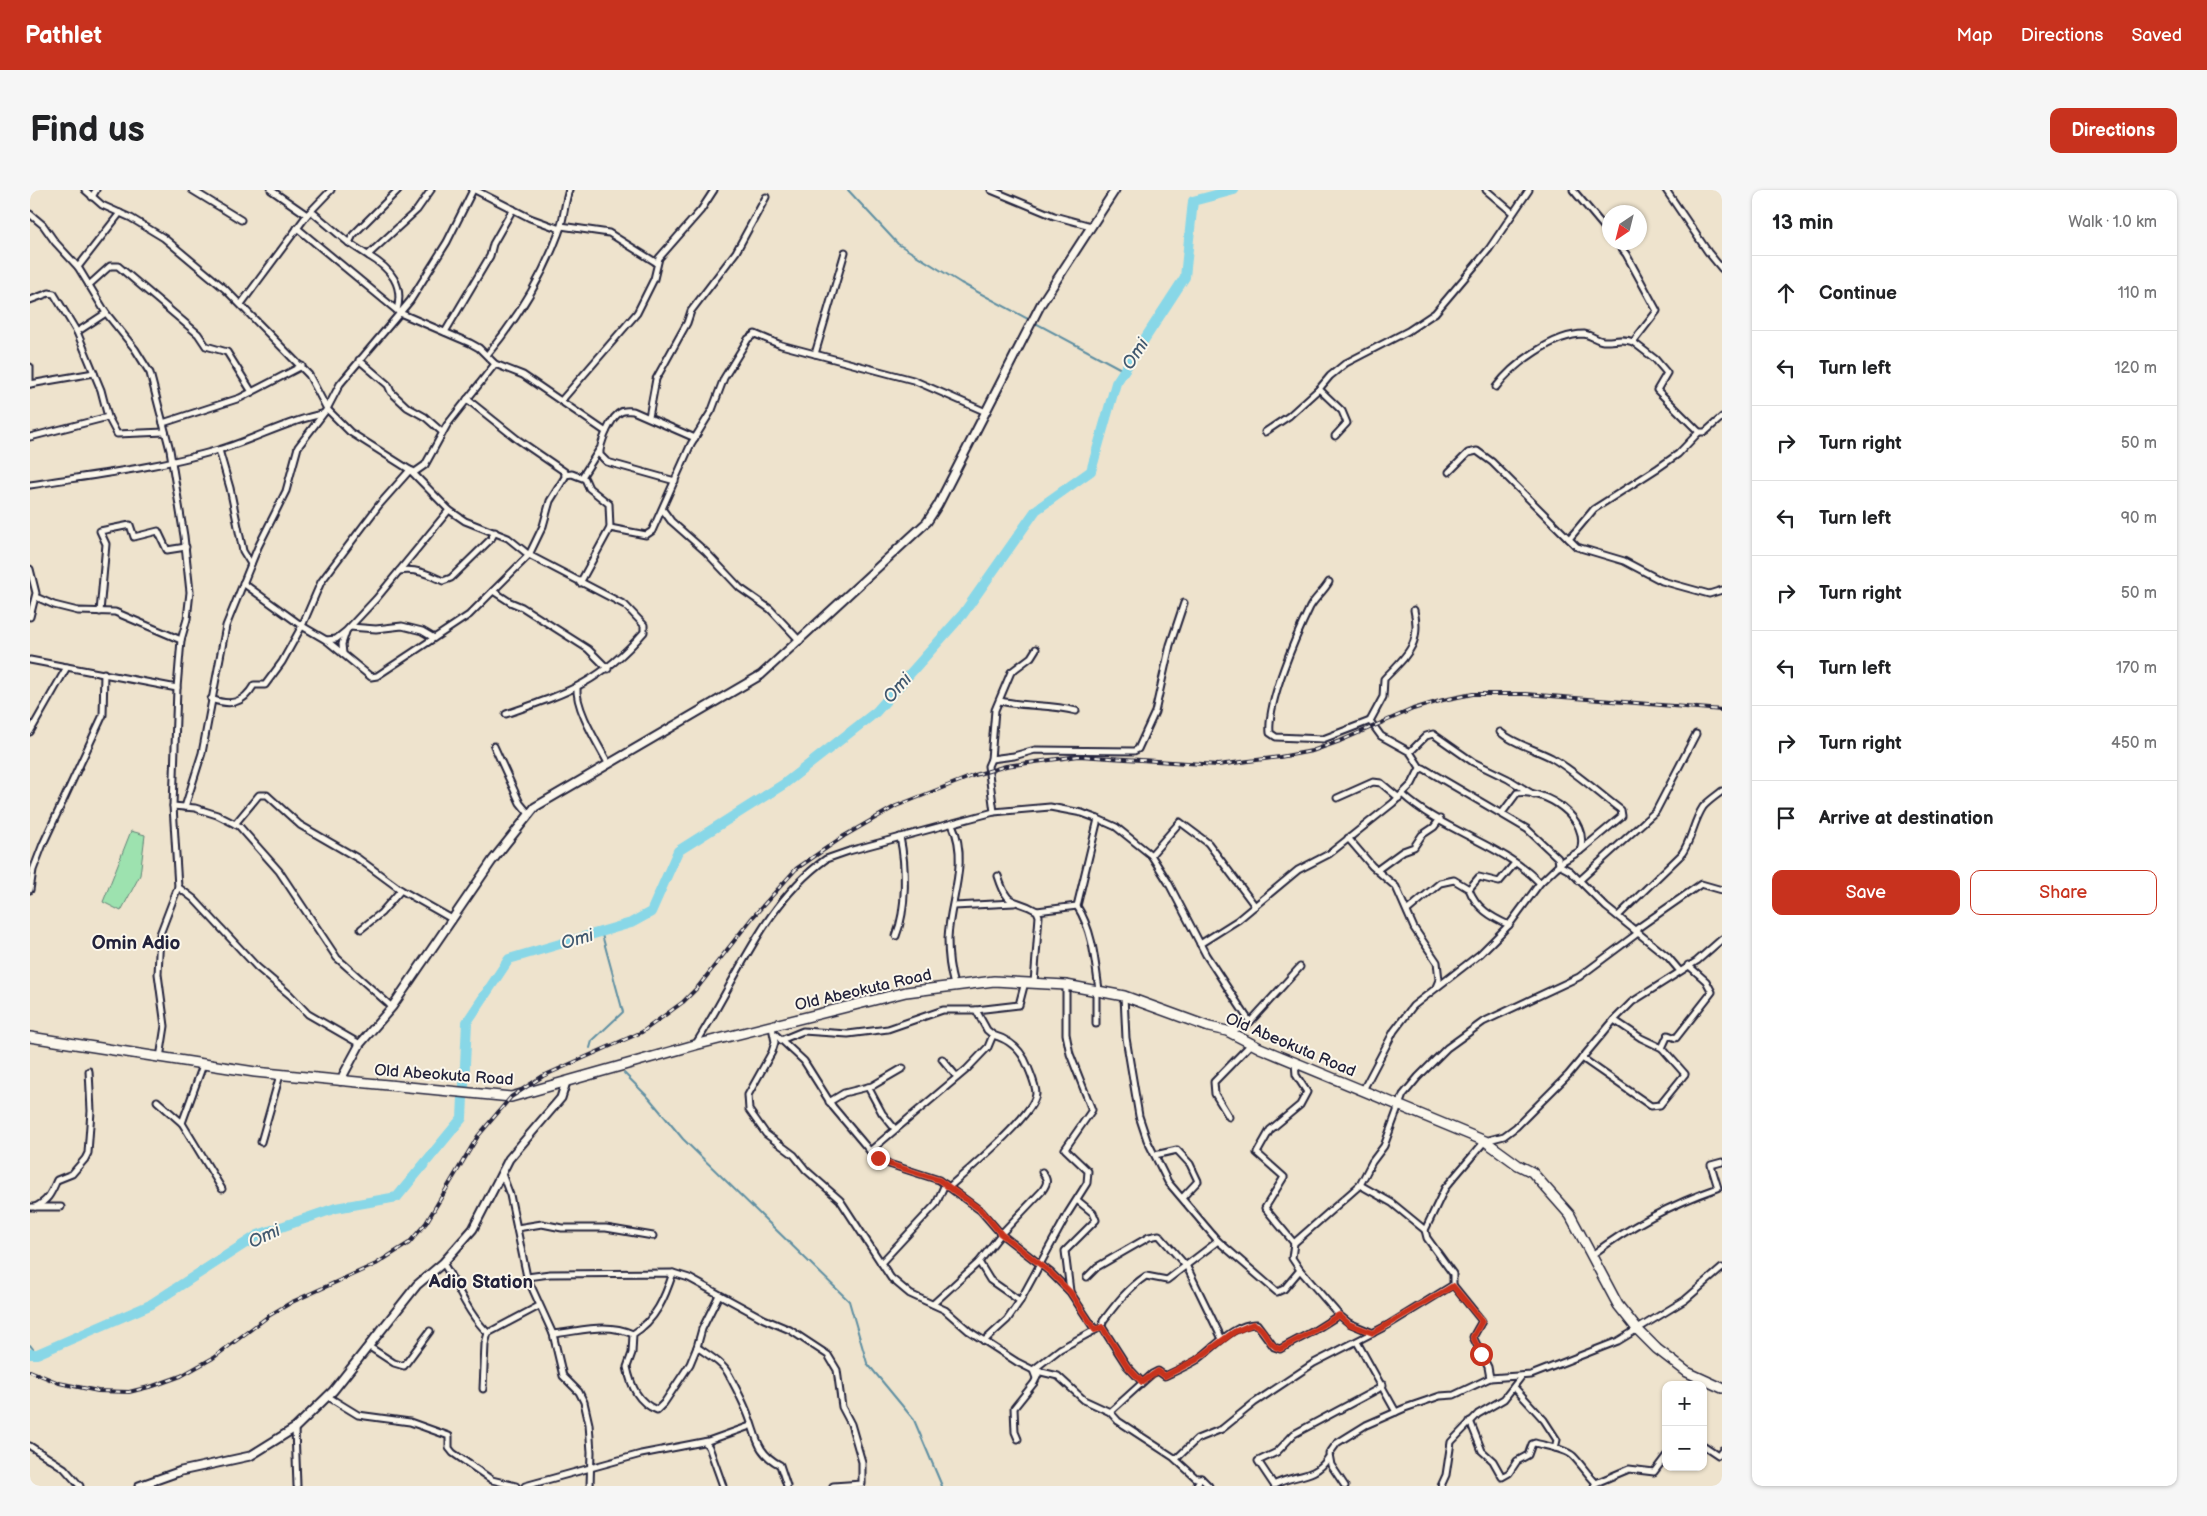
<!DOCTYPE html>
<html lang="en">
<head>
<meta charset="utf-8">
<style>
  :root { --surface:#fff; --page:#f6f6f6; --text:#202124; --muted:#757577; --line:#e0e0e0; --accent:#c8321e }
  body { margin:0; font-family:"Balsamiq Sans",sans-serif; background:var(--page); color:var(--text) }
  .controls { position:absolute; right:15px; bottom:15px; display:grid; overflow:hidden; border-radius:10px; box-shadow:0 1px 4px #0004 }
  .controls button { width:45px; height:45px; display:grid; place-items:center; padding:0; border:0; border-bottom:1px solid var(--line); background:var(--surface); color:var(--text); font:25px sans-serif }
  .compass { position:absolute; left:1572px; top:15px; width:45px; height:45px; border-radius:50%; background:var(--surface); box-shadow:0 1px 4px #0004; rotate:215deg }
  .stop { position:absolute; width:15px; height:15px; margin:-11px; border:4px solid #c8321e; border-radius:50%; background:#fff }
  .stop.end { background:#c8321e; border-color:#fff; box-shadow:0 1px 5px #0008 }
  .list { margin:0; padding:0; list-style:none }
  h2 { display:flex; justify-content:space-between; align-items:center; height:65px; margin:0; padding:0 20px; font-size:21px }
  h2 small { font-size:16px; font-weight:400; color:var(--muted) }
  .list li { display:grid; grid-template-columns:32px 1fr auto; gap:15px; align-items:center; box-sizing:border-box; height:75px; padding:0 20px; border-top:1px solid var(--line) }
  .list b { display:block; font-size:19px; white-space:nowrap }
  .list em { font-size:16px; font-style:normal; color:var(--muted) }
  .actions { display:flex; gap:10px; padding:15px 20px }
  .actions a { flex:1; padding:11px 0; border:1px solid var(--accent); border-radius:10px; text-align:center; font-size:18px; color:var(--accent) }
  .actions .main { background:var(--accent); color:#fff }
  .icon { flex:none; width:28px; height:28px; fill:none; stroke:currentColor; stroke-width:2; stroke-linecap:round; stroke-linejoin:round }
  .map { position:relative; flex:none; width:1692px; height:1296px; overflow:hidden; border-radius:10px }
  header { display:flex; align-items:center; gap:30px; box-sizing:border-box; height:70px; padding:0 25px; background:var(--accent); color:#fff }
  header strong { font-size:24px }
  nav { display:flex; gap:28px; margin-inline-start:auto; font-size:18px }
  .intro { display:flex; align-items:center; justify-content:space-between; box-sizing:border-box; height:120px; padding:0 30px }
  h1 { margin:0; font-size:35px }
  .button { padding:12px 22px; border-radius:10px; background:var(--accent); color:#fff; font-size:18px; font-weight:700 }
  main { display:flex; gap:30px; padding:0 30px }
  aside { flex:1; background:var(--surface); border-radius:10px; box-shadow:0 1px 4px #0004 }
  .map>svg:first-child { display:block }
</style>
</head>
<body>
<header>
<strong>Pathlet</strong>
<nav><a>Map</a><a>Directions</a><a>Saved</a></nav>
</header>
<div class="intro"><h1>Find us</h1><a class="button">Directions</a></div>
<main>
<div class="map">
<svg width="1692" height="1296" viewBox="0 0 1692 1296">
  <rect width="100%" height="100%" fill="#eee3cd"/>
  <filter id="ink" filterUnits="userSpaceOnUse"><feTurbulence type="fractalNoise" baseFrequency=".02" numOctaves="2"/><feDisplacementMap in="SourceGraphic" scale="10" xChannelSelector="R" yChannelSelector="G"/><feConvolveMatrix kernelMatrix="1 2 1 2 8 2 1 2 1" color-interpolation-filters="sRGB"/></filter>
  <g filter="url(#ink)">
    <path fill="#9de2af" stroke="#608275" d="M101 641 115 645 110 685 91 721 73 712Z"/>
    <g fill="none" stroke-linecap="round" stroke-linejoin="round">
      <g stroke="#5f8fa2" stroke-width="2">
        <path d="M818 0 868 54 931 93 1093 180"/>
        <path d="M560 858 562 851 593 822 571 741"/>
        <path d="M594 883 619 908 653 949 819 1111 837 1173 884 1230 912 1296"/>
        <path d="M0 1155 7 1164"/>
      </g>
      <g stroke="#88d7e7" stroke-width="10">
        <path d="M434 896 437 832 479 769 601 733 621 722 648 661 754 594 846 522 933 424 1006 320 1061 281 1086 193 1155 87 1163 11 1204 0"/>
        <path d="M0 1164H7L120 1115 228 1045 306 1018 367 1007 432 928 433 907"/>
      </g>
      <defs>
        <g id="street">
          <path d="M55 0 72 15 101 28 134 48 195 99 279 185 297 219 320 242 380 280 419 320 435 331 478 348 499 365 595 415 614 435V442C570 493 537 503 476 524"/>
          <path d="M162 0 211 30"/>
          <path d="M241 0 277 25"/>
          <path d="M445 0 500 28 530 39"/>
          <path d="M961 0 1024 26 1061 36"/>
          <path d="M1456 0 1483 23"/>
          <path d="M1543 0 1580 44"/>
          <path d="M1636 0 1678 62 1692 79"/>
          <path d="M62 7 66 0"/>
          <path d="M281 21 319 53 339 66"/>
          <path d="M0 24 13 35 25 52 48 77 76 123 105 159 120 183 140 260 154 346 160 402 157 429 151 450 147 498 143 616 148 697 130 744 128 784 135 836 130 868"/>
          <path d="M531 36 579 43 627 73"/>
          <path d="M267 38 370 123 440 153 449 158 465 174 493 185 576 242"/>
          <path d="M1586 52 1596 64 1627 121 1603 152 1625 169 1637 183 1627 200 1669 242H1675L1692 227"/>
          <path d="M319 53 323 45 368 0"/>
          <path d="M48 77 90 23"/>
          <path d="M59 95 80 76H88L168 144 176 156 197 162 222 202"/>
          <path d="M0 110 19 103 24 104 47 142 71 200 78 227 87 244 135 242"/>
          <path d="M211 114 277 25 301 0"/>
          <path d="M367 120C374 95 361 79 339 66V64L387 20 401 0"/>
          <path d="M47 142 76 123"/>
          <path d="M415 142 460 66 463 54 483 19"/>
          <path d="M785 164 815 62"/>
          <path d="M457 165C486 130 512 88 528 45 534 30 534 15 539 0"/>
          <path d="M329 170 358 195 361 202 377 217 395 227 412 242"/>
          <path d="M0 177V194"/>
          <path d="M0 194 64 183"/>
          <path d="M1466 197C1483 174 1524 144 1554 144 1561 145 1566 150 1573 151 1584 152 1592 147 1603 152"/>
          <path d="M1289 199 1312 221 1317 233 1305 246"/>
          <path d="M531 211 607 123 624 89 629 68 671 20 684 0"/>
          <path d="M619 227 626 189 657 133 661 121 706 62 736 7"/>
          <path d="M133 233 210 208 272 176"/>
          <path d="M1235 242 1259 226 1289 199 1300 186 1316 173 1378 141 1405 123 1459 59 1499 0"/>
          <path d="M0 247 78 227"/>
          <path d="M189 260 200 298 213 361 221 374"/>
          <path d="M1419 282 1438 263 1447 261 1462 272 1547 357 1594 371 1632 391 1679 404 1692 400"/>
          <path d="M535 285 542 284 555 289 559 298 579 314 580 338"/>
          <path d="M552 287 569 260"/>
          <path d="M645 291 577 272 570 265C569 255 581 226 591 222 594 220 598 221 603 221L665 248"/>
          <path d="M0 295C63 285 126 278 188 260 224 250 256 231 292 224"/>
          <path d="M633 320 641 331 676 362 710 398 740 419 770 451"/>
          <path d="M1539 349 1564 319 1628 278 1648 264 1669 242"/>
          <path d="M0 379 6 403 0 427"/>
          <path d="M369 381C386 378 398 384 413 391L421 388 461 349 465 342"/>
          <path d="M1299 392C1294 401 1285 408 1280 417 1266 446 1237 512 1240 543L1246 547 1293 549 1340 531"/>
          <path d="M213 393 272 436 296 450 341 487 347 486 439 425 499 365 513 336 520 311 535 287V282L487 249 437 209"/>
          <path d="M550 393 580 338 616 345 622 341 661 254 682 220 694 188 718 149 725 144 751 155 883 190 956 222"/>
          <path d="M463 401 480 412 492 417 558 459 578 479"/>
          <path d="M6 407 24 415 48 421 85 422 151 450"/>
          <path d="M1384 420C1392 455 1376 466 1354 489L1353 507 1340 531 1351 546 1380 562 1391 579"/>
          <path d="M70 422 76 354 70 341 100 335 104 347 128 341 137 360 156 357"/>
          <path d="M320 437 346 439 372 436 392 441 404 448"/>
          <path d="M296 450 306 449 316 441 346 409 419 320"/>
          <path d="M313 464 312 454 316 442"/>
          <path d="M0 470 147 498"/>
          <path d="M547 497C545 518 568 554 578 573"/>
          <path d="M181 509C200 516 213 514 224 495H235L252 472 272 436 291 392 349 315 380 280 385 282 395 275 417 235 465 174"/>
          <path d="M970 511C996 517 1020 514 1046 521"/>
          <path d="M0 542 37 477"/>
          <path d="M464 556 490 613 499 624"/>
          <path d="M1380 562 1396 546 1403 544 1443 572 1478 589 1504 605"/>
          <path d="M961 569 984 566 1005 560 1104 561 1108 559 1125 522 1140 455 1154 413"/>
          <path d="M1372 604C1413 642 1471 653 1510 693"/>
          <path d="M1307 608 1343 592 1351 593 1369 608"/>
          <path d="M143 616 165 618 187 625 209 636 249 681 307 768 362 817"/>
          <path d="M155 617 172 563 196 436 228 357 256 301 268 257 297 219 310 194 380 111 417 52 443 0"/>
          <path d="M964 622 958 576 961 569 965 520 981 482 1001 467 1006 459"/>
          <path d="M1472 623 1487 603C1515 599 1561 628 1550 661"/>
          <path d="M1068 629 1047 716C1063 741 1065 771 1069 800"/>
          <path d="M205 634 229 605H237L270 635 329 669 371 700 422 729"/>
          <path d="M922 634C940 673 919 711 918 749 918 764 920 781 924 795"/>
          <path d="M1318 648 1342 676 1366 697 1384 738 1407 772 1409 790 1406 797"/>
          <path d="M1121 665 1150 632 1178 653 1225 716"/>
          <path d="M1347 680 1373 661 1384 657 1392 645 1404 637 1410 629"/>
          <path d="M968 686C979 720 982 706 1007 721L1009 726 1004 793"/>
          <path d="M1549 691 1626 621 1666 544"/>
          <path d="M148 697 164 709 227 777 260 805 278 824 330 854"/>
          <path d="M1439 699C1446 718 1461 727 1479 735"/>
          <path d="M0 700 3 680 13 654 73 525 74 483"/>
          <path d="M924 716 984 713"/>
          <path d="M1378 720 1410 693 1424 690 1439 699 1449 687 1469 692 1485 673"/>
          <path d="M1007 721 1047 716"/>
          <path d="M1588 726 1651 665C1662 650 1663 632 1673 617 1678 611 1686 606 1692 601"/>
          <path d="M331 739 351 723 371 700"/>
          <path d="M1605 740 1671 694 1692 700"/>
          <path d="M866 746C877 719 876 675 870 647"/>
          <path d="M1170 754 1208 730 1268 680 1299 664 1363 613 1382 594 1389 580 1393 578 1497 639 1528 668 1529 675 1540 681 1576 717 1638 767 1649 780"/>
          <path d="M1066 800V834"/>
          <path d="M1094 806 1096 848 1109 926 1117 950 1138 992 1188 1051 1247 1102 1254 1099 1270 1080"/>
          <path d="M1584 830 1611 848 1632 858"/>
          <path d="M1220 832 1270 777"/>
          <path d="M742 837 745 852 742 862 718 905 719 920 736 944 764 965 776 980 810 1010 861 1088 880 1104 915 1120 939 1141 987 1172 1003 1180 1028 1186 1054 1210 1080 1222 1088 1231 1143 1267 1166 1288H1171L1179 1296"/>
          <path d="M746 845 774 871 803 917 840 961 859 974 909 990 951 1021 971 1044 1020 1082 1040 1102 1065 1140"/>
          <path d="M751 850 773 841 818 844 858 839 913 820H946L989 815 995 792"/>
          <path d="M665 855C706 792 733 714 796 669L819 661 964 622 1020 617 1052 623 1068 629 1086 637 1121 665 1138 692 1176 765 1220 832 1210 838 1197 840"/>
          <path d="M1552 868 1621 916 1630 915 1655 884 1632 858 1638 845 1646 848 1682 802 1676 791 1658 775"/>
          <path d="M912 869 927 887"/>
          <path d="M838 897 852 923 865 939"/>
          <path d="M1333 900 1364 841 1383 816 1450 764 1479 735 1510 693 1533 671 1550 661 1592 626 1591 620C1567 602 1547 583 1522 568 1505 559 1484 554 1470 542"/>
          <path d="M127 911 152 933 192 999"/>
          <path d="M799 912 814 903 842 896 873 878"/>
          <path d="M1199 927 1185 904 1184 892 1221 854"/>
          <path d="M152 933 173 875"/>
          <path d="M231 952 250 885"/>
          <path d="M840 961 936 880 958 857 963 845 957 840 946 820"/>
          <path d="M1125 965 1147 960 1160 974 1168 991 1153 1007"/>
          <path d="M472 984 480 1005 497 1087 523 1144 533 1186 549 1202 554 1212 559 1234 561 1262 560 1296"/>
          <path d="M1330 995 1362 1013 1395 1040"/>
          <path d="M919 997C937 981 1004 925 1006 904 1006 895 1001 885 998 877 992 861 981 850 963 845"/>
          <path d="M0 1017H31"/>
          <path d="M5 1017C19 1010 21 1003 27 990L42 984 55 969 58 963 61 921 59 881"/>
          <path d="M487 1038 512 1034 532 1038H576L623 1046"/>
          <path d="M1264 1053 1235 1018 1254 987 1227 963 1240 940 1270 915 1277 902 1266 885 1265 873"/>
          <path d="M1562 1065C1600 1036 1642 1014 1688 998L1681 975 1692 972"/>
          <path d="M949 1072 960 1090 990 1111"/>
          <path d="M413 1073C428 1096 437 1123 458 1143"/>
          <path d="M851 1073 906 1014 915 994"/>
          <path d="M643 1083C635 1107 626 1130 603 1144L602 1163 597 1177C601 1196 608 1213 627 1220L634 1213 660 1174 667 1157 672 1139 689 1105"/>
          <path d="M497 1087 520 1084 643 1083 659 1088 734 1129 760 1140 798 1165 807 1180 812 1217 821 1234 832 1272V1294L803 1296"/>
          <path d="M1057 1087 1067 1077 1119 1047 1129 1045 1157 1077 1192 1149"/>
          <path d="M1423 1095 1452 1131 1443 1147 1458 1177 1460 1188"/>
          <path d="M1040 1101 1035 1061 1066 1030 1063 1023 1047 1010"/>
          <path d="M903 1114 949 1072 971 1044 1012 1001C1018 993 1018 990 1012 982"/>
          <path d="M1309 1125 1319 1133 1343 1143"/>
          <path d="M1072 1137 1073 1131C1086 1114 1098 1098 1116 1086L1137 1090 1188 1051"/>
          <path d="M1072 1137 1097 1176 1112 1192"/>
          <path d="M523 1144C552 1141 576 1132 603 1144"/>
          <path d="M954 1151 977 1130 990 1111 1038 1023 1057 993 1058 981 1035 959 1062 920 1040 864 1036 844V795"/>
          <path d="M1327 1152 1366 1222"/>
          <path d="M338 1156 364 1173 374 1176 400 1141"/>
          <path d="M667 1157C678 1165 693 1173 699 1185 706 1198 714 1213 719 1227 727 1248 727 1263 750 1275L757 1296"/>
          <path d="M1006 1188 1003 1180 1030 1159 1067 1139"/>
          <path d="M1484 1197 1514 1230 1527 1250 1525 1258"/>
          <path d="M453 1199 455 1154 458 1143 509 1116"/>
          <path d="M297 1206 328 1225 380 1232 419 1246V1258L423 1263 462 1290 486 1296"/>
          <path d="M1080 1222 1122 1184 1128 1181 1135 1186C1146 1181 1157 1176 1167 1170 1184 1158 1204 1133 1227 1134L1244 1157 1250 1159 1282 1142 1309 1125 1270 1080 1262 1068 1264 1053 1330 995 1342 972 1354 956 1373 905 1388 887 1417 858 1453 832 1549 787 1608 743"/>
          <path d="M1440 1231 1452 1261 1463 1271 1472 1287 1479 1283 1487 1271 1498 1265 1502 1254 1505 1253C1515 1256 1536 1259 1543 1266 1551 1274 1558 1285 1566 1293L1564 1296"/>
          <path d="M265 1238 267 1296"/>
          <path d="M988 1249 985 1242 984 1218 1004 1193 1008 1185"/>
          <path d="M675 1252 679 1257 693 1296"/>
          <path d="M1673 1255 1688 1265 1692 1260"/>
          <path d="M0 1256 34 1278 50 1296"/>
          <path d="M1298 1268C1286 1289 1263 1284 1244 1295L1228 1271 1247 1262 1264 1244 1348 1199 1353 1195"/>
          <path d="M1146 1269 1167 1249 1192 1239 1224 1213 1284 1173 1358 1135 1423 1095V1084L1397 1048 1395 1040 1415 998 1455 951 1474 946 1486 937 1538 885 1584 830 1602 812 1667 771 1692 749"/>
          <path d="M1566 1293 1599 1279 1624 1282 1636 1266"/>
          <path d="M495 1296 611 1264 678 1251 720 1236"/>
          <path d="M1166 1296 1171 1288"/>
          <path d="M1315 1296 1301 1275 1299 1264 1307 1253 1336 1235 1375 1218 1410 1206 1424 1205 1460 1188 1501 1185 1588 1151 1655 1110 1692 1078"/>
          <path d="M1411 1296 1416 1285 1421 1252 1448 1224 1474 1209 1491 1187"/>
        </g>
        <g id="secondary">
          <path d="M310 891 330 854 362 817 462 671 505 617 731 485 897 332 908 315 1011 114 1085 0"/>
          <path d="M109 1296 151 1281 220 1266 265 1238 303 1201 387 1095 413 1073 443 1039 479 969 531 908 536 892"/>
        </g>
        <path id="highway" d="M0 847 225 882 481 907 665 855 876 802 964 791 1036 795 1094 806 1179 837 1197 841 1230 858 1455 951 1488 975 1502 982 1540 1025 1588 1115 1607 1139 1627 1159 1657 1182 1692 1198"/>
      </defs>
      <use href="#street" stroke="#22223b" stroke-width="9"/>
      <use href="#secondary" stroke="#22223b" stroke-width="11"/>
      <use href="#highway" stroke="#22223b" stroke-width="12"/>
      <use href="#street" stroke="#fbf7ec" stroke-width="5"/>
      <use href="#secondary" stroke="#fbf7ec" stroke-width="7"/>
      <use href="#highway" stroke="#fbf7ec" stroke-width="9"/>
      <defs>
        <path id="rail" d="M0 1181 29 1193 68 1201 99 1202 123 1196 151 1186 183 1168 240 1125 262 1112 346 1074 379 1053 396 1033 448 946 481 907 513 886 612 842 653 812 668 797 722 728 766 679 814 646 866 616 945 585 976 576 1049 566 1188 575 1250 567 1282 561 1310 551 1383 519 1413 510 1443 504H1496L1692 520"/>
      </defs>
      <use href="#rail" stroke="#22223b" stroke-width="4"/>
      <use href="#rail" stroke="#fbf7ec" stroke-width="2" stroke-dasharray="5.5" stroke-linecap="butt"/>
    </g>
  </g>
  <g fill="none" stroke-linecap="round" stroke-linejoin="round" filter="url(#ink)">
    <path stroke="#c8321e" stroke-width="6" d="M848 968 859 974 909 990 952 1021 971 1044 1020 1082 1040 1102 1065 1140 1072 1137 1097 1176 1112 1192 1128 1181 1135 1186 1166 1170 1204 1142 1223 1134C1236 1137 1237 1156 1250 1159L1282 1142 1309 1125 1319 1134 1343 1143 1423 1096 1452 1131 1443 1147 1451 1164"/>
  </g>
  <g text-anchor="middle" stroke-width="4" stroke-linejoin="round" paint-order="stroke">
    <g font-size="16" fill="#22223b" stroke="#fbf7ec">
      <text transform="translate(833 799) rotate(-13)" y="6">Old Abeokuta Road</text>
      <text transform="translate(1261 854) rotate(23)" y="6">Old Abeokuta Road</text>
      <text transform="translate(414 884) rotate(4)" y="6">Old Abeokuta Road</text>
    </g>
    <g font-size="18" font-style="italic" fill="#41586f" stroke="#fbf7ec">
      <text transform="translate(1105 164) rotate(-57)" y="6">Omi</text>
      <text transform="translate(867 498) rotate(-48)" y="6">Omi</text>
      <text transform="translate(547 749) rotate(-16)" y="6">Omi</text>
      <text transform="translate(234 1046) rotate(-25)" y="6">Omi</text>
    </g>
    <g font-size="19" font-weight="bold" fill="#22223b" stroke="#fbf7ec">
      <text x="106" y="759">Omin Adio</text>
      <text x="451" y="1098">Adio Station</text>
    </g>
  </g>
</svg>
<div class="controls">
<button>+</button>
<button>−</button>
</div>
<svg class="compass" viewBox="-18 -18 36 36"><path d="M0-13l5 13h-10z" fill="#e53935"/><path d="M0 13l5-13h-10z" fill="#757577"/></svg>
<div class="stop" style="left:1451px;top:1164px"></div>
<div class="stop end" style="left:848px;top:968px"></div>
</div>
<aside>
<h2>13 min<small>Walk · 1.0 km</small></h2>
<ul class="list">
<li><svg class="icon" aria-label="ahead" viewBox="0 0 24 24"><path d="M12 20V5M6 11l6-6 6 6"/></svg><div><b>Continue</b></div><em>110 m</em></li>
<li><svg class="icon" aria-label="left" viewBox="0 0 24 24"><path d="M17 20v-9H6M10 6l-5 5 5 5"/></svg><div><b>Turn left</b></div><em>120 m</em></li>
<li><svg class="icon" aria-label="right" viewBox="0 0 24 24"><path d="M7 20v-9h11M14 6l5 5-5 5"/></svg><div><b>Turn right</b></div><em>50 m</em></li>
<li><svg class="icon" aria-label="left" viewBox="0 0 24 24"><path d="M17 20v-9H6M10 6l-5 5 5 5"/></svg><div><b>Turn left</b></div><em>90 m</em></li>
<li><svg class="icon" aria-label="right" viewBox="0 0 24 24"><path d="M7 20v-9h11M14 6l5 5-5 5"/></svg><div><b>Turn right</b></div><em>50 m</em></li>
<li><svg class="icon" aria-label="left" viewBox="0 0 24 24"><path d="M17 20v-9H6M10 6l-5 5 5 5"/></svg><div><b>Turn left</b></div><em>170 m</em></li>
<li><svg class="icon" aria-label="right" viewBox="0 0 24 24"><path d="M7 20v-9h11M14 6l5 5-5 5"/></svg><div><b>Turn right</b></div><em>450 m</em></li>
<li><svg class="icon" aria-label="arrive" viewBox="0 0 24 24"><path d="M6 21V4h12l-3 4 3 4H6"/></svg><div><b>Arrive at destination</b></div></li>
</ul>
<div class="actions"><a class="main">Save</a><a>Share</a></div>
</aside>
</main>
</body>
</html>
